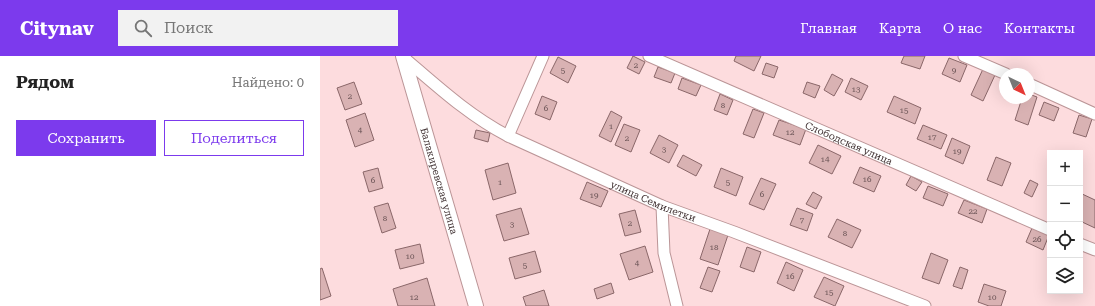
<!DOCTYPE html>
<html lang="ru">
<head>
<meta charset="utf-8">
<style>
  :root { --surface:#fff; --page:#f2f2f2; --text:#222; --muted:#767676; --line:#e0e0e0; --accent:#7c3aed }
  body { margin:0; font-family:"Roboto Serif",serif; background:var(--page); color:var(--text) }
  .controls { position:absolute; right:12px; bottom:12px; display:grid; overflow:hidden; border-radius:0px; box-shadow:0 4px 16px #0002 }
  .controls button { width:36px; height:36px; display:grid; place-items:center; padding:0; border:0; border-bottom:1px solid var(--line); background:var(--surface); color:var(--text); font:20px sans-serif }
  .compass { position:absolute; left:679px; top:12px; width:36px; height:36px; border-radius:50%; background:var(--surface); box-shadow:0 4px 16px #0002; rotate:137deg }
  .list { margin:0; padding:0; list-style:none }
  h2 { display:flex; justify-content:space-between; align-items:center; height:52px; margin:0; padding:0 16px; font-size:17px }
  h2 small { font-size:13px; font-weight:400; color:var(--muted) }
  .actions { display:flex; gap:8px; padding:12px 16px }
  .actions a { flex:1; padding:9px 0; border:1px solid var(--accent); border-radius:0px; text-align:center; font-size:14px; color:var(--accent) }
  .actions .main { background:var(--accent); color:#fff }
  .icon { flex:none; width:22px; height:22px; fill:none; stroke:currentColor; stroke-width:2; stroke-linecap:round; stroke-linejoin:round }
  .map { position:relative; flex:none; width:775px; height:250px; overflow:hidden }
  header { display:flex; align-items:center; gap:24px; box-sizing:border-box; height:56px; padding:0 20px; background:var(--accent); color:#fff }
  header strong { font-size:19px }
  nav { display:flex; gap:22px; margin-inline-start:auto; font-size:14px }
  .search { width:280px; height:36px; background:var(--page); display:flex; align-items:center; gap:10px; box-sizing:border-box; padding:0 14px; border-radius:0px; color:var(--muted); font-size:15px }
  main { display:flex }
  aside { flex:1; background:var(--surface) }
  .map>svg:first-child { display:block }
</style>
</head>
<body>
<header>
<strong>Citynav</strong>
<div class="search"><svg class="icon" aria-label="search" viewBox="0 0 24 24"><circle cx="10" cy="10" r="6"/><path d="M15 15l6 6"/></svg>Поиск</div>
<nav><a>Главная</a><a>Карта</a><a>О нас</a><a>Контакты</a></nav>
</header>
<main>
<aside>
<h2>Рядом<small>Найдено: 0</small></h2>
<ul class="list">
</ul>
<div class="actions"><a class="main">Сохранить</a><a>Поделиться</a></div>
</aside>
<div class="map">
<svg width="775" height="250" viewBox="0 0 775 250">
  <rect width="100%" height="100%" fill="#fddcde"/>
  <g fill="#d9b2b3" stroke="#8a6769">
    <path d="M313 0 325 6 319 18 307 12Z"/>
    <path d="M416 0H441L434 15 414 5Z"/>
    <path d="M584 0H605L600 13 581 7Z"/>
    <path d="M238 1 256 10 248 27 230 17Z"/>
    <path d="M629 2 647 9 640 26 622 18Z"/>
    <path d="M446 7 458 11 454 22 442 18Z"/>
    <path d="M338 11 355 17 351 27 334 21Z"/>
    <path d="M663 13 675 19 663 45 651 39Z"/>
    <path d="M512 18 523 24 514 40 504 34Z"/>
    <path d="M362 22 381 29 376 40 358 33Z"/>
    <path d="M531 22 548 30 541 44 525 36Z"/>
    <path d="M34 26 42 48 25 54 17 32Z"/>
    <path d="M487 26 500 30 495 42 483 37Z"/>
    <path d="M400 38 413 44 407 59 394 54Z"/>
    <path d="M709 38 717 41 708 69 695 64 702 42H709Z"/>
    <path d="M222 40 237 46 230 64 215 58Z"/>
    <path d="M574 40 601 52 595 68 567 56Z"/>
    <path d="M724 46 739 52 734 65 719 59Z"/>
    <path d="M433 53 444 57 434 82 423 78Z"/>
    <path d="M291 55 302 61 291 86 279 80Z"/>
    <path d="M45 57 54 84 35 91 26 64Z"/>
    <path d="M759 59 772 63 766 81 753 77Z"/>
    <path d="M459 64 486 73 480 89 453 79Z"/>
    <path d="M304 68 320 74 311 96 295 89Z"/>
    <path d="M603 69 627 79 621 93 597 83Z"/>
    <path d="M156 74 170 77 168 86 154 82Z"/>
    <path d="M339 79 358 89 349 107 330 97Z"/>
    <path d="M632 82 650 90 643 108 625 100Z"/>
    <path d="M498 89 521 100 512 118 489 107Z"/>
    <path d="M363 99 382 109 376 120 357 110Z"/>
    <path d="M676 101 691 107 682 130 667 124Z"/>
    <path d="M188 107 196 137 173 144 165 114Z"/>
    <path d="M540 111 561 120 554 136 533 127Z"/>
    <path d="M58 112 63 132 49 136 43 116Z"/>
    <path d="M401 112 423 121 416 140 394 131Z"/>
    <path d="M591 120 602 126 596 135 586 129Z"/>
    <path d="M441 122 456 128 444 154 429 148Z"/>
    <path d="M710 124 718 128 712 141 704 137Z"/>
    <path d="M267 126 288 135 281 151 260 143Z"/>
    <path d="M608 130 628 138 623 150 603 142Z"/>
    <path d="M493 136 502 141 496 153 486 148Z"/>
    <path d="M760 137 775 144V172L760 165Z"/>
    <path d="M644 144 667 153 662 167 638 157Z"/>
    <path d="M68 147 76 172 62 177 54 151Z"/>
    <path d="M201 152 209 178 184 185 176 159Z"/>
    <path d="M477 152 493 158 487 175 470 169Z"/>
    <path d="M315 154 321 176 305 180 299 158Z"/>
    <path d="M517 163 541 174 532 192 508 181Z"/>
    <path d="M712 172 729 179 723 194 706 186Z"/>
    <path d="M390 173 408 179 398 209 380 203Z"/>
    <path d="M100 188 104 207 80 213 75 194Z"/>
    <path d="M325 190 333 216 309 224 300 198Z"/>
    <path d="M427 191 441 196 434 216 420 211Z"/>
    <path d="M215 195 221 216 195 223 189 202Z"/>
    <path d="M611 197 628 204 619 228 602 222Z"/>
    <path d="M466 206 483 214 474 235 457 227Z"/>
    <path d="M388 211 400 215 392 236 380 232Z"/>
    <path d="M640 211 648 214 642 233 633 230Z"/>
    <path d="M2 212 11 240 0 244V213Z"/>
    <path d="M504 221 524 230 515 250 494 241Z"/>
    <path d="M107 222 115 250H78L73 233Z"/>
    <path d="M291 227 294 237 277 243 274 233Z"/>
    <path d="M664 228 686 235 681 250H669L658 246Z"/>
    <path d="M224 234 229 250H206L203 241Z"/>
  </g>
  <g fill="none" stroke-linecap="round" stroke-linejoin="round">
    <defs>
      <g id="minor">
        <path id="s1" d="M329 0 730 174"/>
        <path d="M644 0 686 18"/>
        <path id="s2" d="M83 1C117 30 148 59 188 80L342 150 414 176 605 250"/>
        <path d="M709 28 775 58"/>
        <path d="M188 80 223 0"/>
        <path d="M342 150 344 197 357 250"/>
        <path d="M760 188 775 194"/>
      </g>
      <g id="tertiary">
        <path id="s3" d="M83 0 156 250"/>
      </g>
    </defs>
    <use href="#minor" stroke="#bb9597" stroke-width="13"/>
    <use href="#tertiary" stroke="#bb9597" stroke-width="16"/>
    <use href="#minor" stroke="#fff" stroke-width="11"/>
    <use href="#tertiary" stroke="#fff" stroke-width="14"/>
  </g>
  <g text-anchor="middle" stroke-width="3" stroke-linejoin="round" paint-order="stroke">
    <g font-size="8" fill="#665052">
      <text x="316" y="12">2</text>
      <text x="243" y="17">5</text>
      <text x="634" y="17">9</text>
      <text x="536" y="36">13</text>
      <text x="30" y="43">2</text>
      <text x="403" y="52">8</text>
      <text x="226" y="55">6</text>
      <text x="584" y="57">15</text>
      <text x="291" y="73">1</text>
      <text x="40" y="77">4</text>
      <text x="470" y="79">12</text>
      <text x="612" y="84">17</text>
      <text x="307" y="85">2</text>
      <text x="344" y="96">3</text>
      <text x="637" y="98">19</text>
      <text x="505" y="106">14</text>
      <text x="547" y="126">16</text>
      <text x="53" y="127">6</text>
      <text x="180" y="129">1</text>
      <text x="408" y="129">5</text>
      <text x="442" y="141">6</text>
      <text x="274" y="142">19</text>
      <text x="653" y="158">22</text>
      <text x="65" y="165">8</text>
      <text x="482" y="167">7</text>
      <text x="310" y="170">2</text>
      <text x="192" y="171">3</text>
      <text x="525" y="180">8</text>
      <text x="717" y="186">26</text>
      <text x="394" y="194">18</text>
      <text x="90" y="203">10</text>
      <text x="317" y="210">4</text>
      <text x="205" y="212">5</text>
      <text x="470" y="223">16</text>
      <text x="509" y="239">15</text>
      <text x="94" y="244">12</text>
      <text x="672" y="244">10</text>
    </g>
    <g font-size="10" fill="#3f3031" stroke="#fddcde">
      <text dy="4" stroke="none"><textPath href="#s1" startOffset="218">Слободская улица</textPath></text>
      <text dy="4" stroke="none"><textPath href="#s3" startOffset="130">Балакиревская улица</textPath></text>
      <text dy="4" stroke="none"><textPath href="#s2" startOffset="291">улица Семилетки</textPath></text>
    </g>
  </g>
</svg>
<div class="controls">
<button>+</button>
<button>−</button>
<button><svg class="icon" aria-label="locate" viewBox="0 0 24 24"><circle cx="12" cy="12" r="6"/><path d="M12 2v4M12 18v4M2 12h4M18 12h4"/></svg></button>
<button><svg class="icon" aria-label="layers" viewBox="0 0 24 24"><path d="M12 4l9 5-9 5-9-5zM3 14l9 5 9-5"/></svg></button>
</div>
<svg class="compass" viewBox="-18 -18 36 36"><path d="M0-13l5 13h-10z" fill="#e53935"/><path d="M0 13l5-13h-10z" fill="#767676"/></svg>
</div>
</main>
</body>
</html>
